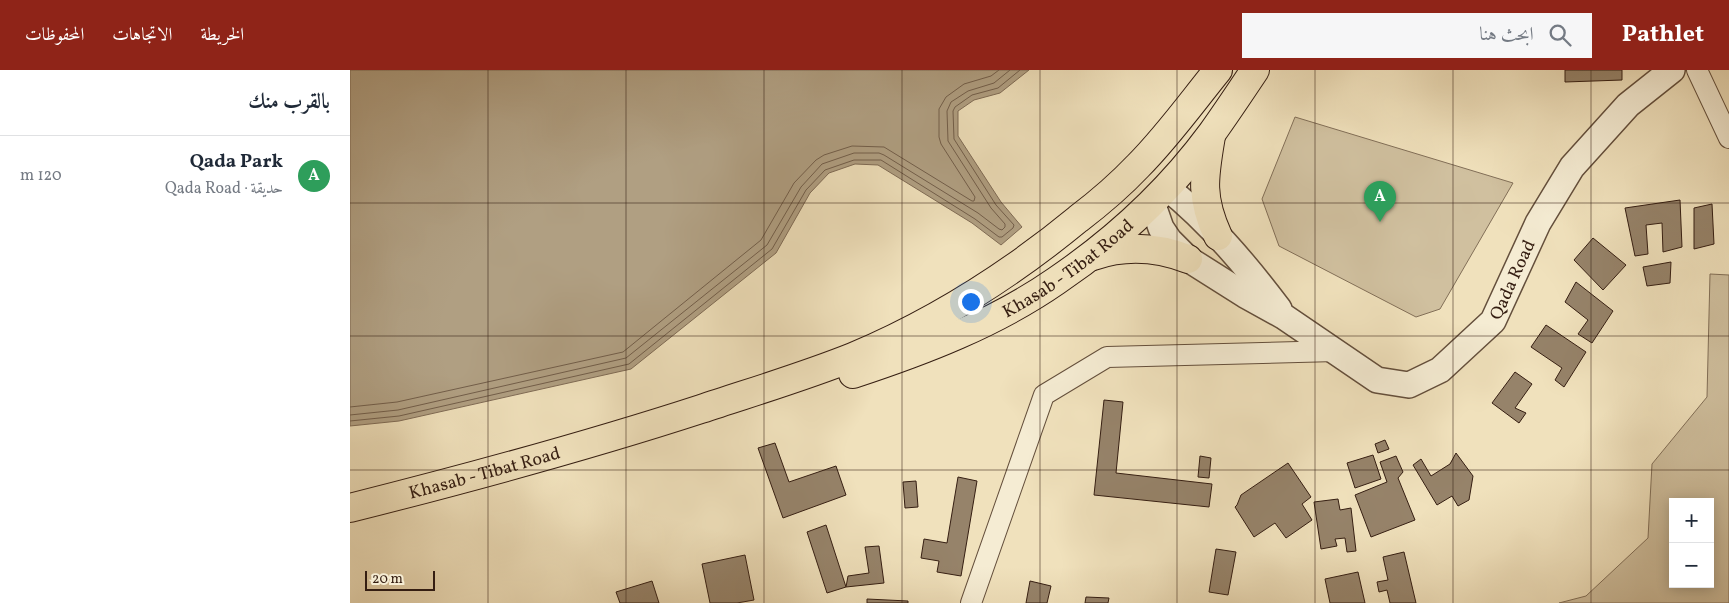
<!DOCTYPE html>
<html lang="ar">
<head>
<meta charset="utf-8">
<style>
  :root { --surface:#fff; --page:#f6f6f7; --text:#1f2937; --muted:#747a83; --line:#e0e1e3; --accent:#8f2418 }
  body { margin:0; font-family:Vollkorn,Amiri,serif; background:var(--page); color:var(--text); direction:rtl }
  .controls { position:absolute; right:15px; bottom:15px; display:grid; overflow:hidden; border-radius:0px; box-shadow:0 2px 12px #0003 }
  .controls button { width:45px; height:45px; display:grid; place-items:center; padding:0; border:0; border-bottom:1px solid var(--line); background:var(--surface); color:var(--text); font:25px sans-serif }
  .scale { position:absolute; left:15px; bottom:12px; width:70px; box-sizing:border-box; padding-left:5px; border:2px solid #351e12; border-top:0; font-size:14px; line-height:18px; white-space:nowrap; color:#351e12; -webkit-text-stroke:4px #f5ecd3; paint-order:stroke }
  .you { position:absolute; left:620px; top:231px; width:18px; height:18px; margin:-12px; border:4px solid #fff; border-radius:50%; background:#1a73e8; box-shadow:0 0 0 8px #1a73e833 }
  .badge { display:grid; place-items:center; width:32px; height:32px; border-radius:50%; background:var(--accent); color:#fff; font-size:16px; font-weight:700 }
  .pin { position:absolute; translate:-50% -41px; filter:drop-shadow(0 1px 2px #0008) }
  .pin::after { content:''; position:absolute; top:26px; width:18px; height:15px; background:inherit; clip-path:polygon(0 0,100% 0,50% 100%) }
  .list { margin:0; padding:0; list-style:none }
  h2 { display:flex; justify-content:space-between; align-items:center; height:65px; margin:0; padding:0 20px; font-size:21px }
  h2 small { font-size:16px; font-weight:400; color:var(--muted) }
  .list li { display:grid; grid-template-columns:32px 1fr auto; gap:15px; align-items:center; box-sizing:border-box; height:80px; padding:0 20px; border-top:1px solid var(--line) }
  .list b { display:block; font-size:19px; white-space:nowrap }
  .list p { margin:0; font-size:16px; white-space:nowrap; color:var(--muted) }
  .list em { font-size:16px; font-style:normal; color:var(--muted) }
  .icon { flex:none; width:28px; height:28px; fill:none; stroke:currentColor; stroke-width:2; stroke-linecap:round; stroke-linejoin:round }
  .map { position:relative; flex:none; width:1379px; height:533px; overflow:hidden; direction:ltr }
  header { display:flex; align-items:center; gap:30px; box-sizing:border-box; height:70px; padding:0 25px; background:var(--accent); color:#fff }
  header strong { font-size:24px }
  nav { display:flex; gap:28px; margin-inline-start:auto; font-size:18px }
  .search { width:350px; height:45px; background:var(--page); display:flex; align-items:center; gap:12px; box-sizing:border-box; padding:0 18px; border-radius:0px; color:var(--muted); font-size:19px }
  main { display:flex }
  aside { flex:1; background:var(--surface) }
  .map>svg:first-child { display:block }
</style>
</head>
<body>
<header>
<strong>Pathlet</strong>
<div class="search"><svg class="icon" aria-label="search" viewBox="0 0 24 24"><circle cx="10" cy="10" r="6"/><path d="M15 15l6 6"/></svg>ابحث هنا</div>
<nav><a>الخريطة</a><a>الاتجاهات</a><a>المحفوظات</a></nav>
</header>
<main>
<div class="map">
<svg width="1379" height="533" viewBox="0 0 1379 533">
  <rect width="100%" height="100%" fill="#f0e1bc"/>
  <filter id="stains"><feTurbulence type="fractalNoise" baseFrequency=".004" numOctaves="4"/><feColorMatrix values="0 0 0 0 .2 0 0 0 0 .09 0 0 0 0 .02 0 0 0 .5 -.17"/></filter>
  <radialGradient id="worn" r=".72"><stop offset=".6" stop-color="#630" stop-opacity="0"/><stop offset="1" stop-color="#630" stop-opacity=".3"/></radialGradient>
  <g fill="#d0c09f" stroke="#826f58" fill-rule="evenodd">
    <path d="M945 47 1163 113 1090 239 1066 247 929 176 912 129Z"/>
    <path d="M1360 204 1379 205V533H1209L1236 526 1298 468 1302 394 1357 327ZM1323 432H1360V514H1323Z"/>
  </g>
  <path fill="#b09f82" stroke="#7f6b55" d="M0 0H679L650 23 624 30 608 41V66L651 132 672 157 651 175 622 153 528 95 505 94 479 103 460 123 426 183 281 299 49 351 0 356Z"/>
  <g fill="none" stroke-linecap="round" stroke-linejoin="round">
    <g stroke="#725e4a" stroke-width="1">
      <path d="M0 337 47 332 273 282 411 170 444 113 466 90 474 85 502 76 534 77 622 131H624L625 127 591 74 589 67V39L596 27 614 14 641 6 649 0"/>
      <path d="M0 345 48 340 276 288 417 175 451 117 472 94 504 83H529L534 85 628 143 649 159 652 160 655 157V154L641 138 598 71 597 41 601 32 618 21 644 13 660 0"/>
      <path d="M0 351 49 346 279 294 422 179 456 120 475 100 504 90H531L625 149 649 167H652L663 158 664 155 646 135 604 69 603 41 605 37 622 25 648 18 670 0"/>
    </g>
  </g>
  <g fill="#96836a" stroke="#351e12">
    <path d="M1215 0H1272V10L1215 12Z"/>
    <path d="M1330 130 1332 177 1313 182 1312 153 1296 155 1298 184 1285 186 1275 138Z"/>
    <path d="M1362 134 1364 174 1344 179V138Z"/>
    <path d="M1243 168 1276 195 1253 220 1224 190Z"/>
    <path d="M1321 192 1320 213 1297 216 1293 197Z"/>
    <path d="M1226 212 1263 241 1242 273 1228 264 1238 250 1215 232Z"/>
    <path d="M1196 255 1236 282 1214 317 1205 310 1212 298 1181 277Z"/>
    <path d="M1165 302 1182 314 1165 338 1176 343 1169 353 1142 333Z"/>
    <path d="M754 330 773 332 766 403 862 414 859 437 744 425Z"/>
    <path d="M1035 370 1039 379 1028 383 1025 374Z"/>
    <path d="M425 373 439 412 486 396 496 425 433 448 408 378Z"/>
    <path d="M1106 383 1123 406 1119 430 1108 436 1102 426 1087 435 1063 395 1071 389 1081 406 1100 394Z"/>
    <path d="M1023 385 1031 409 1005 418 997 393Z"/>
    <path d="M850 386 861 388 859 408 848 407Z"/>
    <path d="M1046 386 1053 402 1048 408 1065 450 1021 467 1005 425 1037 412 1030 392Z"/>
    <path d="M938 393 961 427 952 434 962 450 936 468 925 453 904 467 885 437 887 435 891 425Z"/>
    <path d="M608 407 627 411 611 506 587 502 589 491 571 488 574 469 597 473Z"/>
    <path d="M566 411 568 437 555 438 553 412Z"/>
    <path d="M988 429 990 440 1001 438 1006 481 997 482 995 468 985 469 987 476 971 479 964 432Z"/>
    <path d="M476 455 496 517 477 523 457 462Z"/>
    <path d="M529 476 534 513 496 517 498 506 519 503 515 477Z"/>
    <path d="M866 479 886 482 878 525 859 522Z"/>
    <path d="M1054 482 1066 533H1040L1037 520 1029 522 1027 512 1038 510 1033 487Z"/>
    <path d="M395 485 404 530 387 533H360L352 494Z"/>
    <path d="M1008 502 1015 533H980L975 509Z"/>
    <path d="M302 511 309 533H270L266 522Z"/>
    <path d="M680 511 701 516 697 533H676Z"/>
    <path d="M736 527 759 528 758 533H735Z"/>
    <path d="M517 529 558 531V533H517Z"/>
  </g>
  <g fill="none" stroke-linecap="round" stroke-linejoin="round">
    <defs>
      <g id="minor">
        <path d="M1347 0 1379 68"/>
        <path d="M621 533 694 325 757 287 986 281"/>
      </g>
      <g id="tertiary">
        <path d="M816 117C859 151 896 195 929 239"/>
        <path id="s1" d="M802 132 811 158 819 170 838 189 895 225 933 246 1027 310 1059 315 1090 300 1143 251 1188 153 1222 97 1278 35 1322 0"/>
      </g>
      <g id="trunk">
        <path d="M861 66C854 107 850 127 868 166"/>
        <path d="M743 186C775 175 807 177 838 189"/>
        <path id="s2" d="M503 304C573 281 644 254 706 211 765 171 820 120 862 63 877 42 891 21 905 0"/>
        <path id="s3" d="M0 438C119 408 234 377 351 339 402 322 453 307 503 287 584 253 660 205 728 149 749 133 770 115 788 96 817 67 842 32 868 0"/>
      </g>
    </defs>
    <use href="#minor" stroke="#644f3c" stroke-width="22"/>
    <use href="#tertiary" stroke="#644f3c" stroke-width="28"/>
    <use href="#trunk" stroke="#351e12" stroke-width="30"/>
    <use href="#minor" stroke="#f5ecd3" stroke-width="20"/>
    <use href="#tertiary" stroke="#f5ecd3" stroke-width="25"/>
    <use href="#trunk" stroke="#f0e1bc" stroke-width="28"/>
  </g>
  <path fill="none" stroke="#351e12" stroke-width="1" stroke-opacity="0.55" d="M138 0V533M276 0V533M414 0V533M552 0V533M690 0V533M827 0V533M965 0V533M1103 0V533M1241 0V533M0 133H1379M0 266H1379M0 400H1379"/>
  <g text-anchor="middle" stroke-width="4" stroke-linejoin="round" paint-order="stroke">
    <g font-size="18" fill="#351e12" stroke="#f5ecd3">
      <text dy="6" stroke="none"><textPath href="#s2" startOffset="241">Khasab - Tibat Road</textPath></text>
      <text dy="6" stroke="none"><textPath href="#s1" startOffset="478">Qada Road</textPath></text>
      <text dy="6" stroke="none"><textPath href="#s3" startOffset="139">Khasab - Tibat Road</textPath></text>
    </g>
  </g>
  <rect width="100%" height="100%" filter="url(#stains)"/>
  <rect width="100%" height="100%" fill="url(#worn)"/>
</svg>
<div class="controls">
<button>+</button>
<button>−</button>
</div>
<div class="scale">20 m</div>
<div class="you"></div>
<div class="pin badge" style="left:1030px;top:152px;background:#2e9e5b">A</div>
</div>
<aside>
<h2>بالقرب منك<small></small></h2>
<ul class="list">
<li><span class="badge" style="background:#2e9e5b">A</span><div><b>Qada Park</b><p>حديقة · Qada Road</p></div><em>120 m</em></li>
</ul>
</aside>
</main>
</body>
</html>
